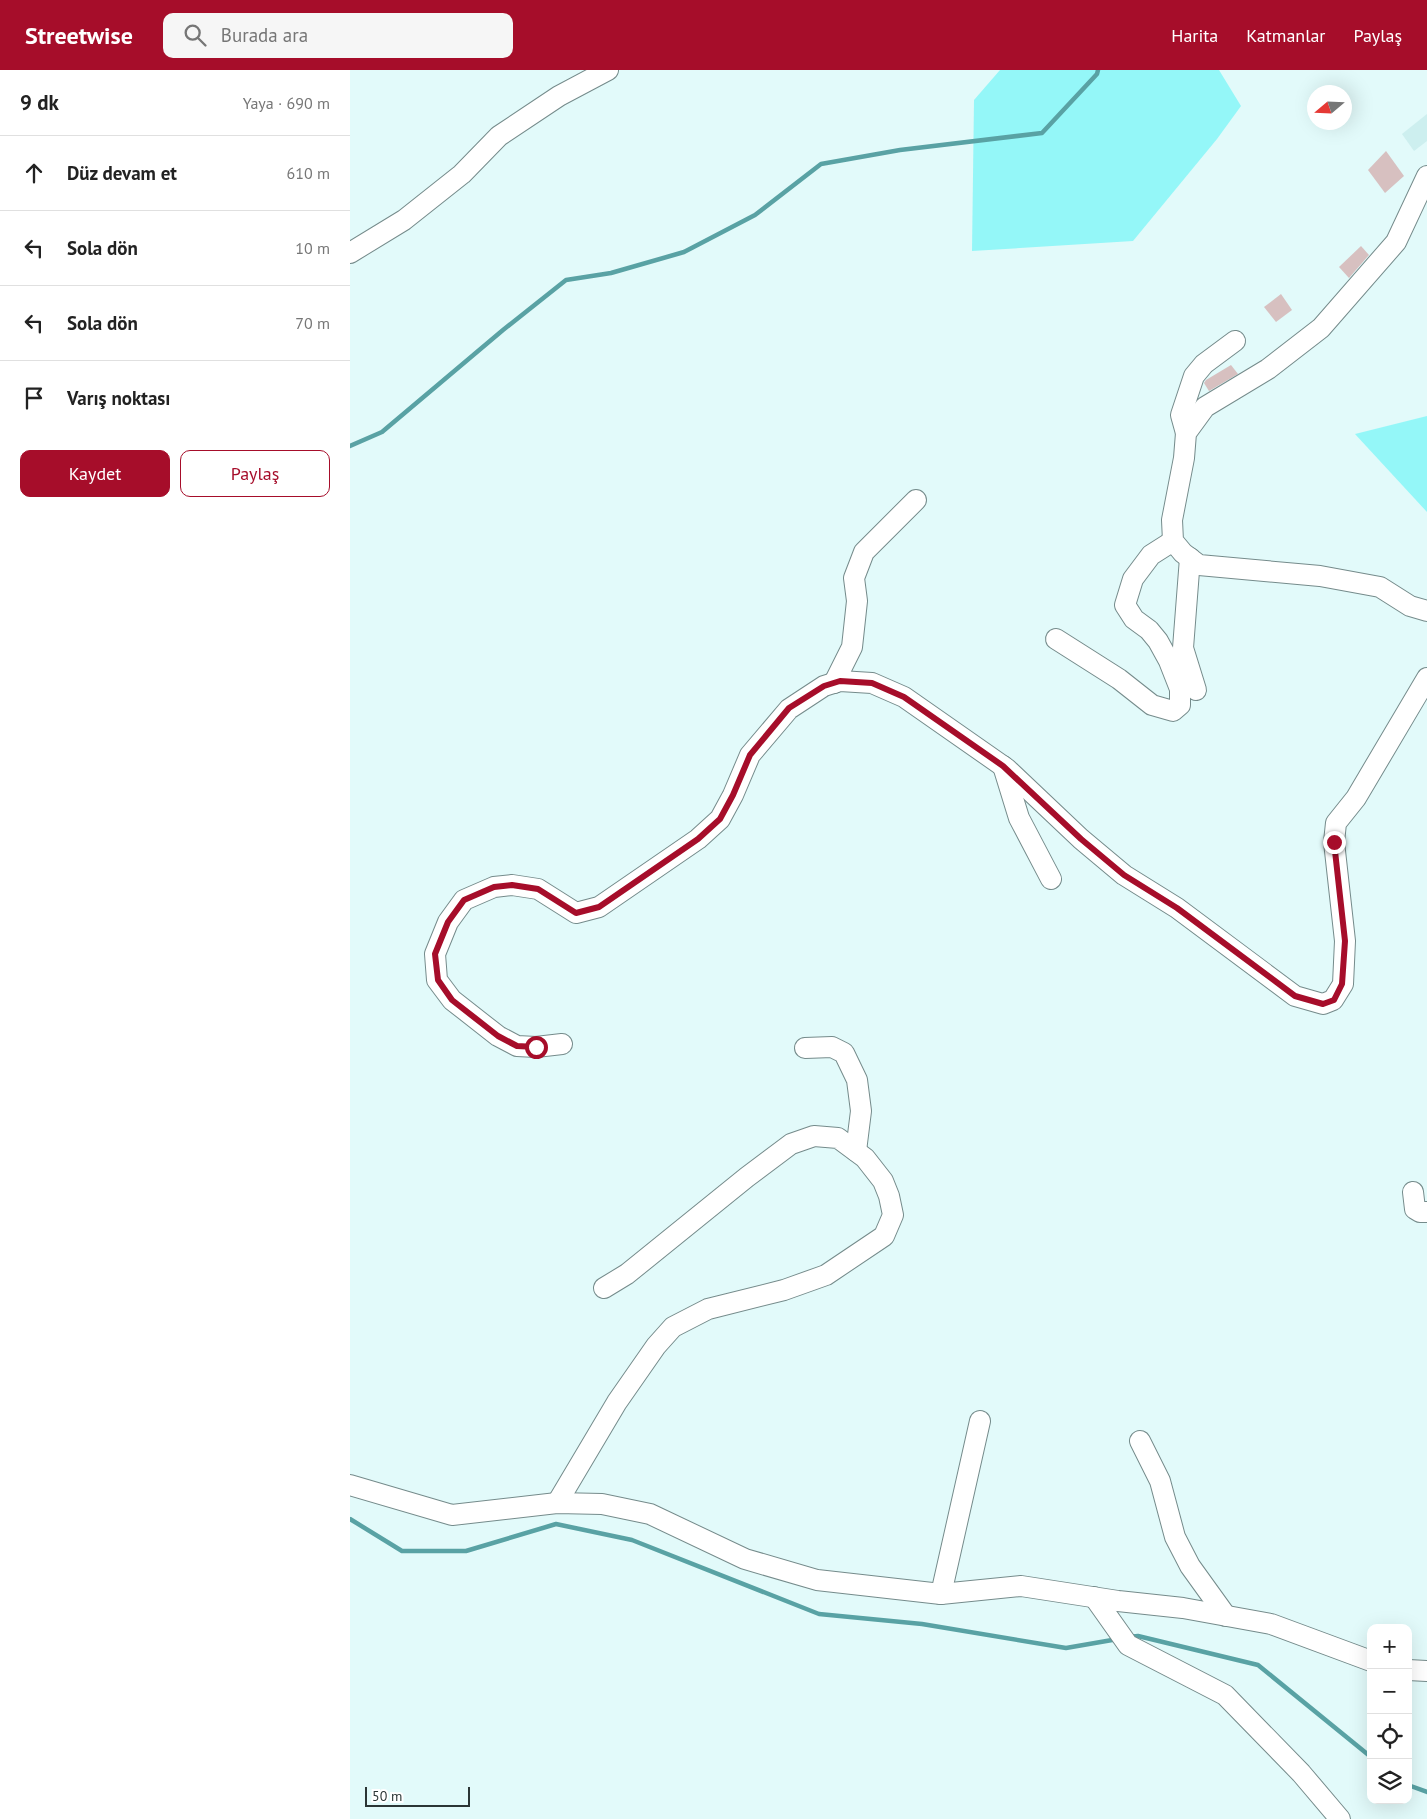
<!DOCTYPE html>
<html lang="tr">
<head>
<meta charset="utf-8">
<style>
  :root { --surface:#fff; --page:#f6f6f6; --text:#222; --muted:#767676; --line:#e0e0e0; --accent:#a60d2a }
  body { margin:0; font-family:"PT Sans",sans-serif; background:var(--page); color:var(--text) }
  .controls { position:absolute; right:15px; bottom:15px; display:grid; overflow:hidden; border-radius:10px; box-shadow:0 5px 20px #0002 }
  .controls button { width:45px; height:45px; display:grid; place-items:center; padding:0; border:0; border-bottom:1px solid var(--line); background:var(--surface); color:var(--text); font:25px sans-serif }
  .compass { position:absolute; left:957px; top:15px; width:45px; height:45px; border-radius:50%; background:var(--surface); box-shadow:0 5px 20px #0002; rotate:251deg }
  .scale { position:absolute; left:15px; bottom:12px; width:105px; box-sizing:border-box; padding-left:5px; border:2px solid #2b3535; border-top:0; font-size:14px; line-height:18px; white-space:nowrap; color:#2b3535; -webkit-text-stroke:4px #fff; paint-order:stroke }
  .stop { position:absolute; width:15px; height:15px; margin:-11px; border:4px solid #a60d2a; border-radius:50%; background:#fff }
  .stop.end { background:#a60d2a; border-color:#fff; box-shadow:0 1px 5px #0008 }
  .list { margin:0; padding:0; list-style:none }
  h2 { display:flex; justify-content:space-between; align-items:center; height:65px; margin:0; padding:0 20px; font-size:21px }
  h2 small { font-size:16px; font-weight:400; color:var(--muted) }
  .list li { display:grid; grid-template-columns:32px 1fr auto; gap:15px; align-items:center; box-sizing:border-box; height:75px; padding:0 20px; border-top:1px solid var(--line) }
  .list b { display:block; font-size:19px; white-space:nowrap }
  .list em { font-size:16px; font-style:normal; color:var(--muted) }
  .actions { display:flex; gap:10px; padding:15px 20px }
  .actions a { flex:1; padding:11px 0; border:1px solid var(--accent); border-radius:10px; text-align:center; font-size:18px; color:var(--accent) }
  .actions .main { background:var(--accent); color:#fff }
  .icon { flex:none; width:28px; height:28px; fill:none; stroke:currentColor; stroke-width:2; stroke-linecap:round; stroke-linejoin:round }
  .map { position:relative; flex:none; width:1077px; height:1749px; overflow:hidden }
  header { display:flex; align-items:center; gap:30px; box-sizing:border-box; height:70px; padding:0 25px; background:var(--accent); color:#fff }
  header strong { font-size:24px }
  nav { display:flex; gap:28px; margin-inline-start:auto; font-size:18px }
  .search { width:350px; height:45px; background:var(--page); display:flex; align-items:center; gap:12px; box-sizing:border-box; padding:0 18px; border-radius:10px; color:var(--muted); font-size:19px }
  main { display:flex }
  aside { flex:1; background:var(--surface) }
  .map>svg:first-child { display:block }
</style>
</head>
<body>
<header>
<strong>Streetwise</strong>
<div class="search"><svg class="icon" aria-label="search" viewBox="0 0 24 24"><circle cx="10" cy="10" r="6"/><path d="M15 15l6 6"/></svg>Burada ara</div>
<nav><a>Harita</a><a>Katmanlar</a><a>Paylaş</a></nav>
</header>
<main>
<aside>
<h2>9 dk<small>Yaya · 690 m</small></h2>
<ul class="list">
<li><svg class="icon" aria-label="ahead" viewBox="0 0 24 24"><path d="M12 20V5M6 11l6-6 6 6"/></svg><div><b>Düz devam et</b></div><em>610 m</em></li>
<li><svg class="icon" aria-label="left" viewBox="0 0 24 24"><path d="M17 20v-9H6M10 6l-5 5 5 5"/></svg><div><b>Sola dön</b></div><em>10 m</em></li>
<li><svg class="icon" aria-label="left" viewBox="0 0 24 24"><path d="M17 20v-9H6M10 6l-5 5 5 5"/></svg><div><b>Sola dön</b></div><em>70 m</em></li>
<li><svg class="icon" aria-label="arrive" viewBox="0 0 24 24"><path d="M6 21V4h12l-3 4 3 4H6"/></svg><div><b>Varış noktası</b></div></li>
</ul>
<div class="actions"><a class="main">Kaydet</a><a>Paylaş</a></div>
</aside>
<div class="map">
<svg width="1077" height="1749" viewBox="0 0 1077 1749">
  <rect width="100%" height="100%" fill="#e2fafa"/>
  <path fill="#cdefef" d="M1077 44V71L1064 81 1052 64Z"/>
  <g fill="#94f7f8">
    <path d="M650 0H869L891 36 867 69 783 171 622 181 624 30Z"/>
    <path d="M1077 346V442L1005 364Z"/>
  </g>
  <g fill="none" stroke-linecap="round" stroke-linejoin="round">
    <g stroke="#59a2a4" stroke-width="4.5">
      <path d="M0 376 32 362 153 260 216 210 261 203 334 182 405 145 471 94 550 80 692 63 747 4 748 0"/>
      <path d="M0 1449 52 1481H116L206 1454 282 1470 469 1544 572 1554 716 1578 768 1569"/>
      <path d="M778 1567 788 1566 908 1595 1021 1687"/>
      <path d="M1058 1715 1077 1722"/>
    </g>
  </g>
  <g fill="#d7c0c0">
    <path d="M1036 81 1054 106 1035 123 1018 100Z"/>
    <path d="M1011 176 1019 185 999 208 989 197Z"/>
    <path d="M931 224 942 240 926 252 914 237Z"/>
    <path d="M881 295 888 304 859 321 854 313 856 310Z"/>
  </g>
  <g fill="none" stroke-linecap="round" stroke-linejoin="round">
    <defs>
      <g id="minor">
        <path d="M1077 106 1046 172 971 258 918 299 855 337 836 363 834 388 822 450 823 471 833 483 849 495 970 506 1030 517 1060 536 1077 541"/>
        <path d="M0 183 54 150 112 104 149 66 209 26 258 0"/>
        <path d="M836 363 831 345 844 306 854 294 885 271"/>
        <path d="M840 488 833 578 846 620"/>
        <path d="M706 569 769 609 802 635 823 641 830 635V619L819 591 808 571 799 560 784 549 775 535 783 509 801 485 823 471"/>
        <path d="M484 613 502 577 507 531 504 508 514 482 566 430"/>
        <path d="M653 696 669 748 701 809"/>
        <path d="M212 974 186 977 167 976 148 966 102 930 87 910 85 884 98 852 114 830 144 817 162 815 188 819 226 843 249 837 348 769 370 749 383 725 400 685 439 639 474 616 490 611 522 613 554 627 657 699 731 769 774 805 827 838 945 926 973 934 983 930 993 914 995 871 984 772 986 753 1006 728 1077 608"/>
        <path d="M455 978 482 977 494 983 507 1010 511 1041 506 1081"/>
        <path d="M1063 1122 1065 1139 1070 1142H1077"/>
        <path d="M790 1371 810 1411 825 1467 840 1496 876 1546"/>
        <path d="M0 1415 102 1445 207 1433 252 1434 300 1444 395 1489 467 1510 591 1524 671 1516 768 1531 833 1538 921 1554 1021 1591"/>
        <path d="M207 1433 267 1332 306 1276 323 1257 358 1239 434 1220 476 1205 534 1166 543 1145 539 1126 533 1111 515 1088 488 1068 464 1066 441 1074 397 1107 277 1204 254 1218"/>
        <path d="M591 1524 630 1351"/>
        <path d="M744 1527 778 1575 875 1625 951 1703 990 1749"/>
        <path d="M1058 1600 1077 1601"/>
      </g>
    </defs>
    <use href="#minor" stroke="#758b8b" stroke-width="22"/>
    <use href="#minor" stroke="#fff" stroke-width="20"/>
  </g>
  <g fill="none" stroke-linecap="round" stroke-linejoin="round">
    <path stroke="#a60d2a" stroke-width="6" d="M186 977 167 976 148 966 102 930 88 910 85 884 98 852 114 830 144 817 162 815 188 819 226 843 249 837 348 769 370 749 383 725 400 685 439 638 474 616 490 611 522 613 554 627 653 696 731 769 774 805 827 838 945 926 973 934 984 930 992 914 995 871 984 772"/>
  </g>
</svg>
<div class="controls">
<button>+</button>
<button>−</button>
<button><svg class="icon" aria-label="locate" viewBox="0 0 24 24"><circle cx="12" cy="12" r="6"/><path d="M12 2v4M12 18v4M2 12h4M18 12h4"/></svg></button>
<button><svg class="icon" aria-label="layers" viewBox="0 0 24 24"><path d="M12 4l9 5-9 5-9-5zM3 14l9 5 9-5"/></svg></button>
</div>
<svg class="compass" viewBox="-18 -18 36 36"><path d="M0-13l5 13h-10z" fill="#e53935"/><path d="M0 13l5-13h-10z" fill="#767676"/></svg>
<div class="scale">50 m</div>
<div class="stop" style="left:186px;top:977px"></div>
<div class="stop end" style="left:984px;top:772px"></div>
</div>
</main>
</body>
</html>
